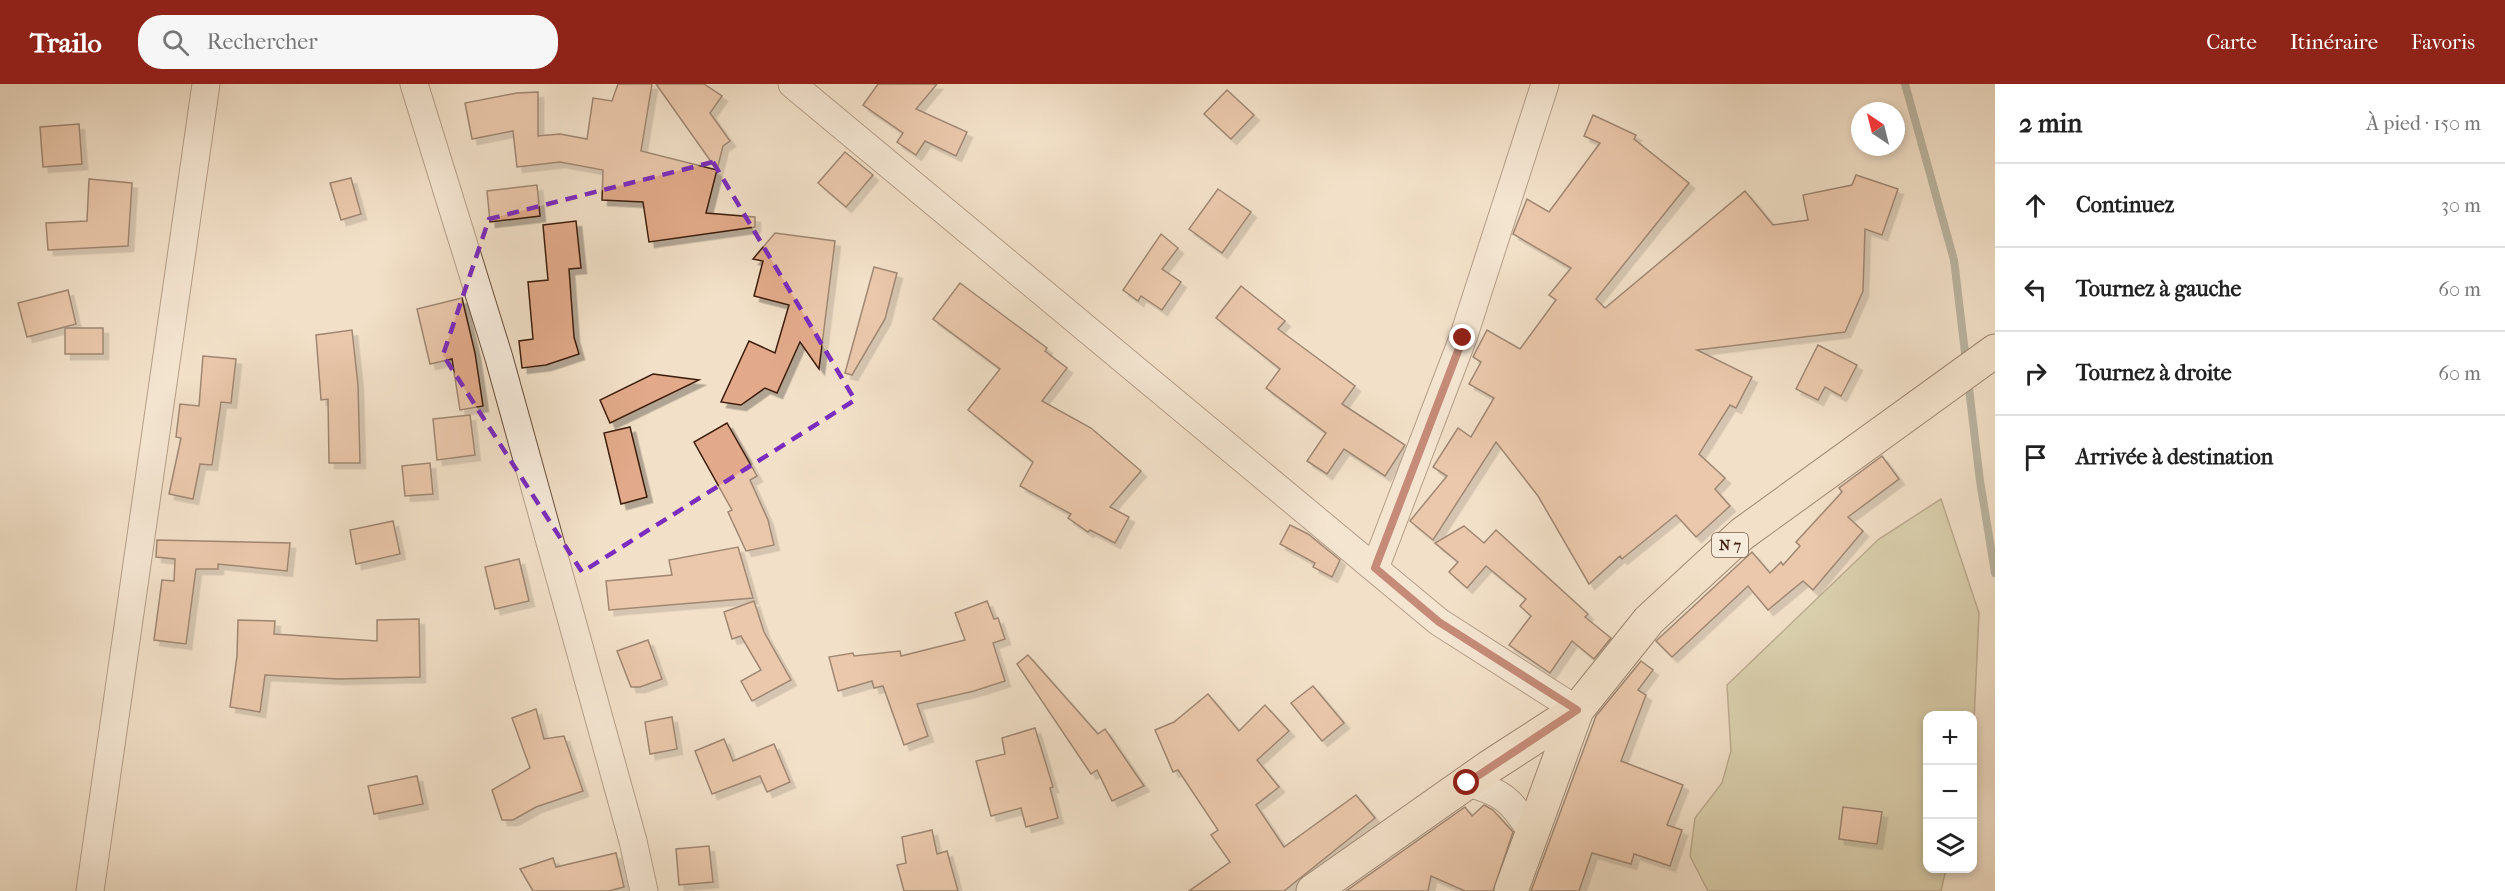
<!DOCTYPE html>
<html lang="fr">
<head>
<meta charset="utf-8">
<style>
  :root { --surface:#fff; --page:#f6f6f6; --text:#222; --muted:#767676; --line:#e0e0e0; --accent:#8f2418 }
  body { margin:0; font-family:"IM FELL French Canon",serif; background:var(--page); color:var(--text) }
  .controls { position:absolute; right:18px; bottom:18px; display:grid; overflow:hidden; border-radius:12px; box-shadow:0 3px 9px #0003 }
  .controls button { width:54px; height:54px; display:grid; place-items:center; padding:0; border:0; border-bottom:2px solid var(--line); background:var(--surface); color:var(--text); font:30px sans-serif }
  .compass { position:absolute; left:1851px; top:18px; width:54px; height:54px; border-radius:50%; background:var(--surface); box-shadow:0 3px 9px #0003; rotate:325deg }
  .stop { position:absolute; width:18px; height:18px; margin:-14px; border:4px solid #8f2418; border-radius:50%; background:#fff }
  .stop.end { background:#8f2418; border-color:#fff; box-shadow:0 2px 6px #0008 }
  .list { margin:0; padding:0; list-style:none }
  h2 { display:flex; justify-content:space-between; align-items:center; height:78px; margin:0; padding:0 24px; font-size:26px }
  h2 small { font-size:20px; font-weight:400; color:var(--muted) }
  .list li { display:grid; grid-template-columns:39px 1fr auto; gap:18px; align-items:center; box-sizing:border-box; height:84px; padding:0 24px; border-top:2px solid var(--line) }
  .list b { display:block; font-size:22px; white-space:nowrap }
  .list em { font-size:20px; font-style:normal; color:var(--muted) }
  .icon { flex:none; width:33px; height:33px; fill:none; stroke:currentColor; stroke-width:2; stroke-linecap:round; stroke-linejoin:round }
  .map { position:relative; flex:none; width:1995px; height:807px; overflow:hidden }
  header { display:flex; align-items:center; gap:36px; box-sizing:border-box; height:84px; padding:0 30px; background:var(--accent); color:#fff }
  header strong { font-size:28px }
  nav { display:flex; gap:33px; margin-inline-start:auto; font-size:21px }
  .search { width:420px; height:54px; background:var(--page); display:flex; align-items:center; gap:15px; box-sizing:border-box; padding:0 21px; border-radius:24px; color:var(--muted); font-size:22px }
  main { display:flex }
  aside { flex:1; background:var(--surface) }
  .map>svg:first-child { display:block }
</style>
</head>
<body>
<header>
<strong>Trailo</strong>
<div class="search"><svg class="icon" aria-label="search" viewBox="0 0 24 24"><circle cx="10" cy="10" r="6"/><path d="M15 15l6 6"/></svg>Rechercher</div>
<nav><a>Carte</a><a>Itinéraire</a><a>Favoris</a></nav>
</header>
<main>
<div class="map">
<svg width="1995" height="807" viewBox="0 0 1995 807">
  <defs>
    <filter id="shadow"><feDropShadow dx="5.5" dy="5.5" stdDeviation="0" flood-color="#0004"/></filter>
  </defs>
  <rect width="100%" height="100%" fill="#f2e0c8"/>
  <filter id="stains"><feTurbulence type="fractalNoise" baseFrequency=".00333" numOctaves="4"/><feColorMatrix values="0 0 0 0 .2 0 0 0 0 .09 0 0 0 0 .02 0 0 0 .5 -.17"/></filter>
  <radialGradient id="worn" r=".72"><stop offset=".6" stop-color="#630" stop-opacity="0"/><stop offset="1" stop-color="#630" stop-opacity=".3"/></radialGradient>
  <path fill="#c0c192" stroke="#7e7050" stroke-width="1.5" d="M1941 415 1979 529 1973 659 1972 632H1928V784L1946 785 1941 807H1708L1690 772 1695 734 1722 699 1731 667 1727 601 1879 455Z"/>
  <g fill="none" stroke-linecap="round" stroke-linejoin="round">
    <g stroke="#767e70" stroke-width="8">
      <path d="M1905 0 1954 176 1966 277"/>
      <path d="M1968 296 1980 397 1995 489"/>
    </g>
  </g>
  <g fill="#e2aa8a" stroke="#3d1f0d" stroke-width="1.5" filter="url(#shadow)">
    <path d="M618 0H652L641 67 717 86 656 0H704L722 12 710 29 730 57 723 62 706 129 755 133V143L649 158 643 118 602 116 603 86 560 78 517 83 513 47 472 55 465 19 517 9 538 8V52L560 50 587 55 593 14 612 17Z"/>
    <path d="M878 0H937L916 25 967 48 956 72 925 57 916 71 897 58 903 49 863 21Z"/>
    <path d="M1227 6 1254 31 1231 55 1204 30Z"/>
    <path d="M1593 31 1636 51 1634 55 1689 99 1596 215 1605 224 1745 107 1773 141 1808 136 1803 111 1852 101 1856 91 1898 105 1882 151 1865 145 1863 207 1845 248 1697 266 1752 293 1736 324 1730 321 1699 370 1725 394 1715 405 1730 422 1696 453 1676 431 1622 475 1620 472 1589 500 1538 412 1496 358 1433 456 1410 437 1447 392 1433 383 1458 344 1471 353 1494 314 1469 300 1481 278 1473 273 1487 246 1520 265 1556 216 1549 211 1571 184 1513 150 1527 115 1549 128 1600 59 1584 52Z"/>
    <path d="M79 40 82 80 43 83 40 43Z"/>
    <path d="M845 68 873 91 846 123 818 99Z"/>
    <path d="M351 94 361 130 341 136 330 99Z"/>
    <path d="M89 95 132 99 128 162 48 166 46 139 87 137Z"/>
    <path d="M537 101 540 132 490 138 487 107Z"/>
    <path d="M1218 105 1251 128 1222 169 1189 145Z"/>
    <path d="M576 137 581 184 569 185 574 253 579 270 546 281 522 284 519 257 533 255 528 198 548 196 543 141Z"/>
    <path d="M775 149 835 157 819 285 800 258 777 309 765 304 741 321 721 318 749 257 775 269 789 221 754 212 763 177 753 175Z"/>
    <path d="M1161 150 1178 164 1162 185 1181 198 1162 226 1141 212 1138 217 1123 206Z"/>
    <path d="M874 183 897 189 885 235 852 291 845 289Z"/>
    <path d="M960 199 1047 264 1045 267 1067 284 1042 317 1091 344 1141 387 1110 423 1129 433 1115 459 1090 446 1088 448 1068 434 1071 430 1020 402 1033 378 968 326 1000 285 933 235Z"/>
    <path d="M1241 202 1285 237 1278 245 1355 302 1342 320 1405 361 1385 392 1344 365 1327 390 1307 377 1326 349 1266 304 1280 285 1216 234Z"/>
    <path d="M68 206 76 240 27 253 18 219Z"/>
    <path d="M462 214 475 269 483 322 460 326 452 275 430 280 417 225Z"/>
    <rect x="65" y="244" width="38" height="26"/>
    <path d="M352 246 358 301 360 379H329L328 315 321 316 316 251Z"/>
    <path d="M1818 261 1857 281 1841 312 1825 303 1818 316 1796 305Z"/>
    <path d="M203 272 236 275 231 319 221 318 212 381 200 380 193 415 169 410 181 354 176 353 180 320 199 322Z"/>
    <path d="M653 290 699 296 610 339 600 316Z"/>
    <path d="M470 331 475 371 437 376 433 335Z"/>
    <path d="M727 339 757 392 750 396 768 436 774 461 746 467 728 428 732 426 694 358Z"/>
    <path d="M630 343 647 413 621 420 604 349Z"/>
    <path d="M1882 372 1899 395 1848 433 1863 447 1813 506 1803 497 1768 526 1748 502 1672 573 1656 557 1752 468 1770 489 1781 478 1783 481 1800 462 1796 458 1842 408 1839 404Z"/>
    <path d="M430 379 433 410 405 412 402 382Z"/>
    <path d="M393 437 400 470 356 480 350 446Z"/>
    <path d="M1290 441 1308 450 1340 476 1332 493 1313 483 1315 479 1280 460Z"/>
    <path d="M1464 442 1484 459 1496 446 1588 530 1585 533 1611 554 1594 575 1572 557 1550 589 1509 561 1531 532 1520 522 1526 515 1486 482 1467 504 1449 488 1458 478 1435 459Z"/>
    <path d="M157 456 290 459 287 487 218 480V485H196L186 560 154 556 162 496 174 497 175 475 156 473Z"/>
    <path d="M738 463 753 514 609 526 606 497 672 491 669 476Z"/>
    <path d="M519 475 529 517 495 525 485 483Z"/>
    <path d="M754 517 764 548 791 596 752 617 741 597 761 586 741 552 732 555 724 528Z"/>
    <path d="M987 517 994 535 998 534 1005 555 993 559 1005 597 974 607 917 620 928 652 904 661 883 602 874 604 872 597 838 607 829 573 853 569 854 572 900 567 901 572 965 556 955 529Z"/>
    <path d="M419 535 420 593 339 595 265 591 260 628 230 623 237 572 238 536 275 537 274 550 377 557V536Z"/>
    <path d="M648 556 662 595 640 603H631L617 567Z"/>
    <path d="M1028 571 1098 650 1105 645 1144 702 1112 717 1097 686 1091 690 1017 580Z"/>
    <path d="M1641 577 1653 586 1638 606 1646 611 1621 677 1683 701 1667 741 1682 746 1670 782 1634 770 1631 780 1592 769 1579 807H1531L1596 632Z"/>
    <path d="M1313 602 1344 639 1322 657 1291 619Z"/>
    <path d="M1208 610 1239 647 1265 621 1289 647 1257 676 1279 703 1256 721 1284 763 1356 711 1375 734 1284 807H1189L1230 778 1211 751 1218 746 1178 686 1173 688 1155 646 1174 638Z"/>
    <path d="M536 625 544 655 564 652 583 707 536 723 513 736H502L492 706 530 684 512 634Z"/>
    <path d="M672 633 677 665 650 670 645 638Z"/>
    <path d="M1035 644 1053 703 1050 704 1058 734 1026 743 1021 724 991 732 976 677 1005 670 1002 654Z"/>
    <path d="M724 655 733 677 774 660 790 698 767 708 760 692 712 710 695 667Z"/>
    <path d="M417 692 423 720 374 730 368 702Z"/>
    <path d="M1484 721 1493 726 1513 748 1493 807H1465L1431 792 1428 807H1346L1465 723 1472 732Z"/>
    <path d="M1843 723 1882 728 1877 760 1839 755Z"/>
    <path d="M932 746 937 770 947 767 958 807H904L897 781 906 779 902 753Z"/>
    <path d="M709 762 713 798 679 801 676 765Z"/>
    <path d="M616 769 624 803 609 807H533L520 785 553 774 556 783Z"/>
  </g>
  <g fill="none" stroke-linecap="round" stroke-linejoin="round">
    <defs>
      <g id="street">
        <path d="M414 0 499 274 633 757 644 807"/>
        <path d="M792 0 1439 538 1577 626"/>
        <path d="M1375 484 1463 254 1545 0"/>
        <path d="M1467 699C1502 707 1513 718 1532 749"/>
        <path d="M90 807 206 0"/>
      </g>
      <g id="primary">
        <path d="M1313 807 1489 683 1577 626"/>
        <path d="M1511 807 1577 626 1649 536 1742 450 1995 267"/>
      </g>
    </defs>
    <use href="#street" stroke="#6a4f3c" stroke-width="29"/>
    <use href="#primary" stroke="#3d1f0d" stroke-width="35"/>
    <use href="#street" stroke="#f7ebdb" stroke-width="27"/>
    <use href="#primary" stroke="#f2e0c8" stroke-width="33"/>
  </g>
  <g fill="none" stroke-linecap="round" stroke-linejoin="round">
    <path stroke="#8f2418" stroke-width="8" d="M1463 254 1375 484 1439 538 1577 626 1467 699"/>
  </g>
  <path d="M0 0H1995V807H0ZM713 78 855 316 582 488 443 271 489 135Z" fill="#f2e0c8" fill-opacity=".55" fill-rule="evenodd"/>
  <path fill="none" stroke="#7b2cbf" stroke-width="4.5" stroke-dasharray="12 8" stroke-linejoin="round" d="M713 78 855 316 582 488 443 271 489 135Z"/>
  <g text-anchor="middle" stroke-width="4.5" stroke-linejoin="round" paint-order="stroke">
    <rect fill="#f7ebdb" stroke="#755c4b" stroke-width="1.5" x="1712" y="449" width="36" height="24" rx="4.5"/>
    <g font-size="15" font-weight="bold" fill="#3d1f0d">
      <text x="1730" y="466">N 7</text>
    </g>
  </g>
  <rect width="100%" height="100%" filter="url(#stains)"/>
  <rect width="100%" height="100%" fill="url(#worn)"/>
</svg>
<div class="controls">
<button>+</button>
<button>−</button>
<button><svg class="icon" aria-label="layers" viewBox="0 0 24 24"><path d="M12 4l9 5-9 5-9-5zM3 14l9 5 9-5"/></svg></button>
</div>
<svg class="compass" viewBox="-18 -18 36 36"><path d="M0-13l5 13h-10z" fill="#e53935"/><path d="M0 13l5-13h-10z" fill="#767676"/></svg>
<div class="stop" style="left:1467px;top:699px"></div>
<div class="stop end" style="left:1463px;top:254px"></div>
</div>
<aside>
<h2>2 min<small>À pied · 150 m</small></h2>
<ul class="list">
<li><svg class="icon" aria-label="ahead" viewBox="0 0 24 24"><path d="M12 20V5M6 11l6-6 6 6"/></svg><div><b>Continuez</b></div><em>30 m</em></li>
<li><svg class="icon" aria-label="left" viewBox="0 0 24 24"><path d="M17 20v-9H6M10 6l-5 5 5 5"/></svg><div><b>Tournez à gauche</b></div><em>60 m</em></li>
<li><svg class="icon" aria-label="right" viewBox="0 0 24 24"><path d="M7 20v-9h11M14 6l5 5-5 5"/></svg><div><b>Tournez à droite</b></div><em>60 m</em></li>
<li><svg class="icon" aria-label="arrive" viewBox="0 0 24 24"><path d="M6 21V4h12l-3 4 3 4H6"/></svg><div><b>Arrivée à destination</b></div></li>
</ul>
</aside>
</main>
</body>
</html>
